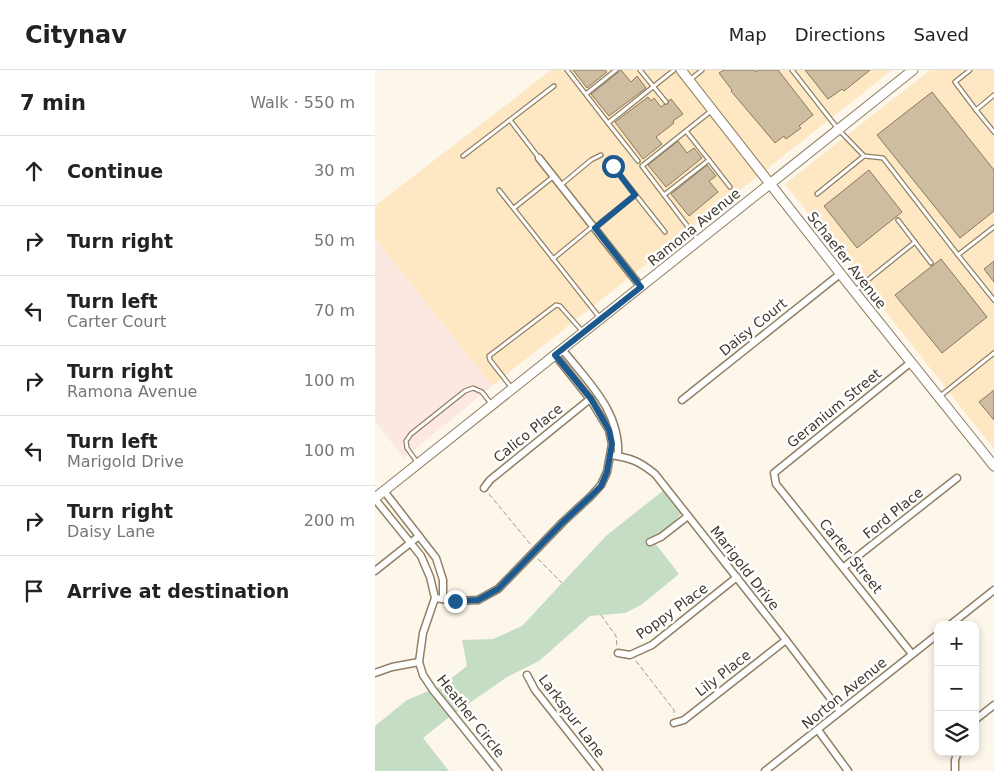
<!DOCTYPE html>
<html lang="en">
<head>
<meta charset="utf-8">
<style>
  :root { --surface:#fff; --page:#f6f6f6; --text:#222; --muted:#767676; --line:#e0e0e0 }
  body { margin:0; font-family:"DejaVu Sans",sans-serif; background:var(--page); color:var(--text) }
  .controls { position:absolute; right:15px; bottom:15px; display:grid; overflow:hidden; border-radius:10px; box-shadow:0 2px 8px #0003 }
  .controls button { width:45px; height:45px; display:grid; place-items:center; padding:0; border:0; border-bottom:1px solid var(--line); background:var(--surface); color:var(--text); font:25px sans-serif }
  .stop { position:absolute; width:15px; height:15px; margin:-11px; border:4px solid #1c598f; border-radius:50%; background:#fff }
  .stop.end { background:#1c598f; border-color:#fff; box-shadow:0 1px 5px #0008 }
  .list { margin:0; padding:0; list-style:none }
  h2 { display:flex; justify-content:space-between; align-items:center; height:65px; margin:0; padding:0 20px; font-size:21px }
  h2 small { font-size:16px; font-weight:400; color:var(--muted) }
  .list li { display:grid; grid-template-columns:32px 1fr auto; gap:15px; align-items:center; box-sizing:border-box; height:70px; padding:0 20px; border-top:1px solid var(--line) }
  .list b { display:block; font-size:19px; white-space:nowrap }
  .list p { margin:0; font-size:16px; white-space:nowrap; color:var(--muted) }
  .list em { font-size:16px; font-style:normal; color:var(--muted) }
  .icon { flex:none; width:28px; height:28px; fill:none; stroke:currentColor; stroke-width:2; stroke-linecap:round; stroke-linejoin:round }
  .map { position:relative; flex:none; width:619px; height:701px; overflow:hidden }
  header { display:flex; align-items:center; gap:30px; box-sizing:border-box; height:70px; padding:0 25px; background:var(--surface); border-bottom:1px solid var(--line) }
  header strong { font-size:24px }
  nav { display:flex; gap:28px; margin-inline-start:auto; font-size:18px }
  main { display:flex }
  aside { flex:1; background:var(--surface) }
  .map>svg:first-child { display:block }
</style>
</head>
<body>
<header>
<strong>Citynav</strong>
<nav><a>Map</a><a>Directions</a><a>Saved</a></nav>
</header>
<main>
<aside>
<h2>7 min<small>Walk · 550 m</small></h2>
<ul class="list">
<li><svg class="icon" aria-label="ahead" viewBox="0 0 24 24"><path d="M12 20V5M6 11l6-6 6 6"/></svg><div><b>Continue</b></div><em>30 m</em></li>
<li><svg class="icon" aria-label="right" viewBox="0 0 24 24"><path d="M7 20v-9h11M14 6l5 5-5 5"/></svg><div><b>Turn right</b></div><em>50 m</em></li>
<li><svg class="icon" aria-label="left" viewBox="0 0 24 24"><path d="M17 20v-9H6M10 6l-5 5 5 5"/></svg><div><b>Turn left</b><p>Carter Court</p></div><em>70 m</em></li>
<li><svg class="icon" aria-label="right" viewBox="0 0 24 24"><path d="M7 20v-9h11M14 6l5 5-5 5"/></svg><div><b>Turn right</b><p>Ramona Avenue</p></div><em>100 m</em></li>
<li><svg class="icon" aria-label="left" viewBox="0 0 24 24"><path d="M17 20v-9H6M10 6l-5 5 5 5"/></svg><div><b>Turn left</b><p>Marigold Drive</p></div><em>100 m</em></li>
<li><svg class="icon" aria-label="right" viewBox="0 0 24 24"><path d="M7 20v-9h11M14 6l5 5-5 5"/></svg><div><b>Turn right</b><p>Daisy Lane</p></div><em>200 m</em></li>
<li><svg class="icon" aria-label="arrive" viewBox="0 0 24 24"><path d="M6 21V4h12l-3 4 3 4H6"/></svg><div><b>Arrive at destination</b></div></li>
</ul>
</aside>
<div class="map">
<svg width="619" height="701" viewBox="0 0 619 701">
  <rect width="100%" height="100%" fill="#fdf6ea"/>
  <g fill="#fde8c3">
    <path d="M176 0H517L117 316 0 168V136Z"/>
    <path d="M555 0H619V379L410 114Z"/>
  </g>
  <path fill="#fce8e1" d="M0 168 117 316 29 388 0 351Z"/>
  <path fill="#c5ddc5" d="M289 420 307 443 280 473 304 504 266 535 250 543 215 546 164 591 132 607 73 648 48 668 74 701H0V656L32 630 68 615 92 596 87 570 118 569 147 556 232 465Z"/>
  <g fill="#cebda0" stroke="#88795e">
    <path d="M198 0H230L232 2 212 18Z"/>
    <path d="M246 0 256 12 262 6 271 18 234 46 216 24Z"/>
    <path d="M349 0H379L380 2 383 0H403L438 45 424 56 426 58 411 69 409 66 400 73 356 21 357 20 344 3Z"/>
    <path d="M430 0H495L469 21 467 19 453 29Z"/>
    <path d="M557 22 619 100V141L585 168 502 65Z"/>
    <path d="M273 27 276 31 279 28 286 37 296 29 308 44 298 51 299 53 281 67 287 74 268 89 240 52Z"/>
    <path d="M303 71 312 83 319 78 327 88 291 117 273 95Z"/>
    <path d="M332 95 341 106 334 111 343 122 314 146 296 124Z"/>
    <path d="M494 100 527 142 482 178 449 136Z"/>
    <path d="M566 189 612 247 567 283 520 225Z"/>
    <path d="M619 191V212L609 199Z"/>
    <path d="M619 320V350L604 332Z"/>
  </g>
  <g fill="none" stroke-linecap="round" stroke-linejoin="round">
    <defs>
      <g id="lane">
        <path d="M192 0 233 53 299 0"/>
        <path d="M265 0 291 32"/>
        <path d="M417 0 463 59 489 86 508 88 583 185 619 157"/>
        <path d="M595 0 580 12 601 40"/>
        <path d="M316 9 327 0"/>
        <path d="M211 24 241 0"/>
        <path d="M619 25 601 40 619 62"/>
        <path d="M135 50 164 88"/>
        <path d="M233 53 263 91"/>
        <path d="M88 86 179 16"/>
        <path d="M334 90 355 117"/>
        <path d="M238 96 290 162"/>
        <path d="M186 115 216 90 226 85"/>
        <path d="M124 120 225 248"/>
        <path d="M442 124 489 86"/>
        <path d="M289 125 334 90 311 61"/>
        <path d="M139 138 179 106"/>
        <path d="M523 150 556 193"/>
        <path d="M220 157 260 125"/>
        <path d="M323 170 267 96 336 41"/>
        <path d="M583 185 619 230"/>
        <path d="M178 189 218 156"/>
        <path d="M479 221 540 172"/>
        <path d="M136 317 115 290 114 286 181 235 185 236 208 262"/>
        <path d="M564 327 619 283"/>
        <path d="M42 392 32 378 31 371 36 364 90 321 98 318 107 322 117 335"/>
      </g>
      <g id="street">
        <path d="M164 88 266 217"/>
        <path d="M187 279C213 312 246 342 243 386"/>
        <path d="M535 293 399 403 401 414 537 584"/>
        <path d="M307 330 465 204"/>
        <path d="M236 385C256 388 264 391 280 404L411 570 465 641"/>
        <path d="M109 418 115 410 215 329"/>
        <path d="M9 421 61 488 68 510V529"/>
        <path d="M0 429 46 486 55 507 60 528 48 563 44 592"/>
        <path d="M275 472 286 467 313 446"/>
        <path d="M469 497 582 408"/>
        <path d="M0 501 44 466"/>
        <path d="M60 528 80 531 103 530 123 519 188 452 216 426 226 415 232 402 237 374 234 360 215 329 180 285"/>
        <path d="M575 555 619 520"/>
        <path d="M243 583 255 585 277 575 362 507"/>
        <path d="M0 603 17 597 44 592 48 605 58 620 123 701"/>
        <path d="M152 605 160 620 224 701"/>
        <path d="M600 650 619 635"/>
        <path d="M299 653 309 650 411 570"/>
        <path d="M443 660 473 701"/>
        <path d="M390 701 563 564"/>
        <path d="M580 701V690L583 682"/>
      </g>
      <g id="secondary">
        <path d="M306 0 479 221 619 396"/>
        <path d="M0 428 538 0"/>
      </g>
    </defs>
    <use href="#lane" stroke="#908065" stroke-width="5.5"/>
    <use href="#street" stroke="#908065" stroke-width="9"/>
    <use href="#secondary" stroke="#908065" stroke-width="11"/>
    <g stroke="#9c9589" stroke-width="1" stroke-dasharray="5 2.5" stroke-linecap="butt">
      <path d="M114 424 156 475"/>
      <path d="M163 489 187 513"/>
      <path d="M226 545 241 566 242 576"/>
      <path d="M261 591 299 640V646"/>
    </g>
    <use href="#lane" stroke="#fff" stroke-width="3"/>
    <use href="#street" stroke="#fff" stroke-width="6"/>
    <use href="#secondary" stroke="#fff" stroke-width="9"/>
  </g>
  <g fill="none" stroke-linecap="round" stroke-linejoin="round">
    <path stroke="#1c598f" stroke-width="6" d="M80 531 103 530 123 519 188 452 216 426 226 416 232 402 237 374 234 360 216 329 180 285 266 217 220 158 260 125 238 96"/>
  </g>
  <g text-anchor="middle" stroke-width="5" stroke-linejoin="round" paint-order="stroke">
    <g font-size="14" fill="#413a2e" stroke="#fff">
      <text transform="translate(319 157) rotate(-39)" y="5">Ramona Avenue</text>
      <text transform="translate(472 190) rotate(52)" y="5">Schaefer Avenue</text>
      <text transform="translate(378 257) rotate(-39)" y="5">Daisy Court</text>
      <text transform="translate(459 338) rotate(-39)" y="5">Geranium Street</text>
      <text transform="translate(153 363) rotate(-39)" y="5">Calico Place</text>
      <text transform="translate(518 443) rotate(-39)" y="5">Ford Place</text>
      <text transform="translate(476 486) rotate(51)" y="5">Carter Street</text>
      <text transform="translate(370 498) rotate(52)" y="5">Marigold Drive</text>
      <text transform="translate(297 541) rotate(-36)" y="5">Poppy Place</text>
      <text transform="translate(348 603) rotate(-38)" y="5">Lily Place</text>
      <text transform="translate(469 623) rotate(-39)" y="5">Norton Avenue</text>
      <text transform="translate(96 646) rotate(52)" y="5">Heather Circle</text>
      <text transform="translate(197 646) rotate(53)" y="5">Larkspur Lane</text>
    </g>
  </g>
</svg>
<div class="controls">
<button>+</button>
<button>−</button>
<button><svg class="icon" aria-label="layers" viewBox="0 0 24 24"><path d="M12 4l9 5-9 5-9-5zM3 14l9 5 9-5"/></svg></button>
</div>
<div class="stop" style="left:238px;top:96px"></div>
<div class="stop end" style="left:80px;top:531px"></div>
</div>
</main>
</body>
</html>
